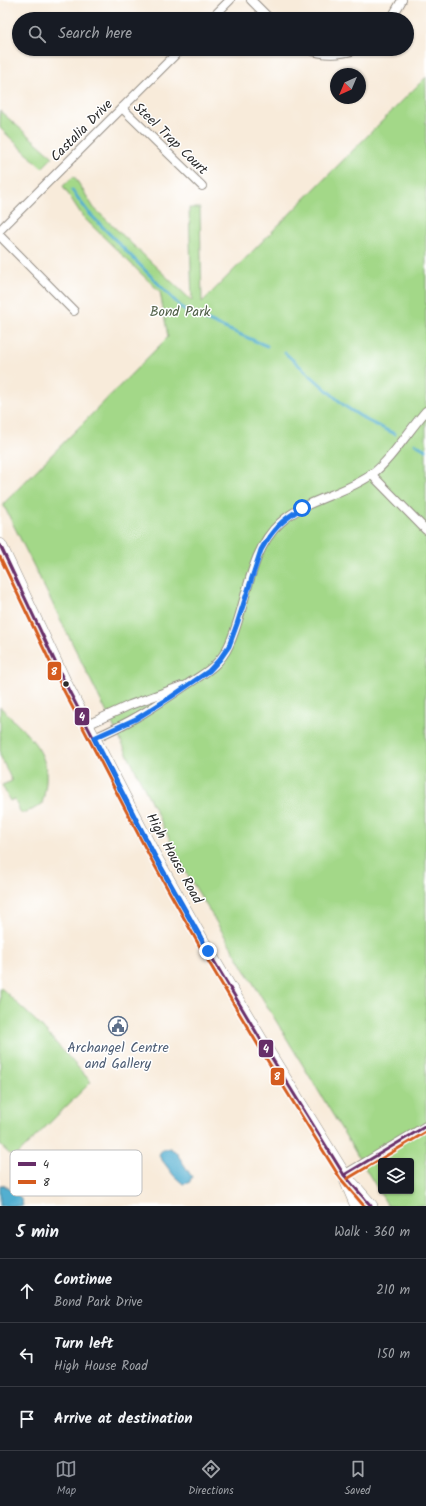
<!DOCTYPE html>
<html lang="en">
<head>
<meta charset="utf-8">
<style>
  :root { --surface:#171b24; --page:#20242c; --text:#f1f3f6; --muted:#9ea1a6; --line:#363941; --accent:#8c9099 }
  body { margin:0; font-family:Kalam,sans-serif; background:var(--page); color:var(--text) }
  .controls { position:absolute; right:12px; bottom:12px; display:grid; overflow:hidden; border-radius:4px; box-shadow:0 1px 3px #0004 }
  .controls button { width:36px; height:36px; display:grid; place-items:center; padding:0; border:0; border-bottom:1px solid var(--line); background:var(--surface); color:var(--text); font:20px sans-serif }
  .compass { position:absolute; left:330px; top:68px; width:36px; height:36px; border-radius:50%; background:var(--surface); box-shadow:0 1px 3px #0004; rotate:224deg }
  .stop { position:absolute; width:12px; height:12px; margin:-9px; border:3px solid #1a73e8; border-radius:50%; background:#fff }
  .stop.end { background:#1a73e8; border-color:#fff; box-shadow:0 1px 4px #0008 }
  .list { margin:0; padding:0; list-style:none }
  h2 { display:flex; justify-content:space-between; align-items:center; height:52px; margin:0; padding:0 16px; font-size:17px }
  h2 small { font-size:13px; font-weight:400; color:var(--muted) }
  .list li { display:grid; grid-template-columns:26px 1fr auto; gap:12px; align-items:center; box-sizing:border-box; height:64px; padding:0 16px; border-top:1px solid var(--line) }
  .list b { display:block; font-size:15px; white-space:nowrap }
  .list p { margin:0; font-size:13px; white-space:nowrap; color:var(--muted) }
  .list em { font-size:13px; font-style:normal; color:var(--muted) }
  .icon { flex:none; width:22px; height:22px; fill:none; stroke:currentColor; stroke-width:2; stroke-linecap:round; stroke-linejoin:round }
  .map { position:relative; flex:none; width:426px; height:1206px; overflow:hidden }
  .search { position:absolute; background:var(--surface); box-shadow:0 1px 3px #0004; left:12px; right:12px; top:12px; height:44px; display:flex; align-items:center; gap:10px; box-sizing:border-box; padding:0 14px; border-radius:22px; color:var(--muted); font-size:15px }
  .sheet { height:244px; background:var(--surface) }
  nav { display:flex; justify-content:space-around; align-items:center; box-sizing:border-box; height:56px; border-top:1px solid var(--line); background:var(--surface); font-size:11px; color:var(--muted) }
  nav a { display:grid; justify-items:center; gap:2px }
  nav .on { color:var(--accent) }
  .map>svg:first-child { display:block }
</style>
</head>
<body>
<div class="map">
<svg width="426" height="1206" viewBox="0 0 426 1206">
  <rect width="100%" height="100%" fill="#fff"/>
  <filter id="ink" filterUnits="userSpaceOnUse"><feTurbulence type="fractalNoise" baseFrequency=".025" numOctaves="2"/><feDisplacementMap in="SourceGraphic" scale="8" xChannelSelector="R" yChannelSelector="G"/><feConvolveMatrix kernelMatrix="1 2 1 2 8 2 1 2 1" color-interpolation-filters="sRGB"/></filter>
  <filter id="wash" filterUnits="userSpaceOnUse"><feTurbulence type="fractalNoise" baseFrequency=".012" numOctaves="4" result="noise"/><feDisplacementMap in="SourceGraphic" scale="16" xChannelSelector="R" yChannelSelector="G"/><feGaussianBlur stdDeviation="0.9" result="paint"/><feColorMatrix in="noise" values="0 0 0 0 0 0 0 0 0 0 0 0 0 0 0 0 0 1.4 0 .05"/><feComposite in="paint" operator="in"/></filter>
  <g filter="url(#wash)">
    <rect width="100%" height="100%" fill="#f8ebda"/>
    <g fill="#a3d888" stroke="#67825a" fill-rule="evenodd">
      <path d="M426 77V1206H388L186 872 3 504 168 337 160 292 83 217 63 186 74 176 94 208 192 301 189 208H200L202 302ZM381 1161H411V1191H381Z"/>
      <path d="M0 111 53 157 42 168 0 128Z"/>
      <path d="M0 707C5 711 9 716 13 720 42 748 53 762 42 804L32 810 21 813 14 799 10 801 2 785 12 781 0 755Z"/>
      <path d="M0 987 39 1024 91 1082 14 1158 0 1145Z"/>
    </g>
    <g fill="#52afd0" stroke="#3e6d7e">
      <path d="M170 1148 176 1152 190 1174 192 1177 189 1183 183 1184 174 1176 159 1156C160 1150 164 1149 170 1148Z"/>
      <path d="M0 1185C11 1186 22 1195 23 1206H0Z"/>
    </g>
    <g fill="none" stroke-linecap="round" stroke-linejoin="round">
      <g stroke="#52afd0" stroke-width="3">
        <path d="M72 190 88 212 185 311 267 346"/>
        <path d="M285 353 346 407 368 421 395 434"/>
        <path d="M415 444 426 450"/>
      </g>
    </g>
  </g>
  <g filter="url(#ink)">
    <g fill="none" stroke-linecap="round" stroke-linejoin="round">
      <defs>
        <g id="street">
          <path d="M251 0 270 19"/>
          <path d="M211 19 230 0"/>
          <path d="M391 19 402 0"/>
          <path d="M307 49C324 56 341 55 358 49"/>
          <path d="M122 108 202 186"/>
          <path d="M0 230 181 49"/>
          <path d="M0 236 74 311"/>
          <path d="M371 474 426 530"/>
          <path d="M87 725 130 705 182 686"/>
          <path d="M94 738C130 723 156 706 188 684 205 673 220 665 229 645 247 607 248 552 280 523 306 499 343 495 371 475 391 460 409 430 426 411"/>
          <path d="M344 1175 426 1126"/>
        </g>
        <g id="primary">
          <path d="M0 545 66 685 154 855 208 951 265 1047 344 1175 357 1206"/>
          <path d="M352 1184 371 1206"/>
        </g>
      </defs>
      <use href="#street" stroke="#928b82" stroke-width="10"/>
      <use href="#primary" stroke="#928b82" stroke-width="14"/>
      <use href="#street" stroke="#fff" stroke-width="8"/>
      <use href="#primary" stroke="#fff" stroke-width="13"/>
      <defs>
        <g id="bus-1">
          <path d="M0 545 66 685 154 855 208 951 265 1047 344 1175 371 1206"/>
          <path d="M344 1175 426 1126"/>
        </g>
        <g id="bus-2">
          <path d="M0 557 62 687 150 857 204 954 261 1050 340 1178 364 1206"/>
          <path d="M347 1179 426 1132"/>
        </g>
      </defs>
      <use href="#bus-1" stroke="#fff" stroke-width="6"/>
      <use href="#bus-2" stroke="#fff" stroke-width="6"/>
      <use href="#bus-1" stroke="#672e68" stroke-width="3"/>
      <use href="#bus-2" stroke="#d55b1e" stroke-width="3"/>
    </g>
  </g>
  <g fill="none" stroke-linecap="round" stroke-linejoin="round" filter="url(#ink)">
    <path stroke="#1a73e8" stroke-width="5" d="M208 951 154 855 94 738 136 719 171 697 209 671 220 659 229 646 237 624 261 550C272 530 282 520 302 508"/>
  </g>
  <defs>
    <symbol id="civic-ring" viewBox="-11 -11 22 22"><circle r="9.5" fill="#fff" stroke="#5c6f8a" stroke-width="1.5"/><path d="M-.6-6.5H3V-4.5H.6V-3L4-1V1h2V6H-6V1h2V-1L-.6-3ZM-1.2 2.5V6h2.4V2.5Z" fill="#5c6f8a"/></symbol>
  </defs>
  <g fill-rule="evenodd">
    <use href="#civic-ring" x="107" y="1015" width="22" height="22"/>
  </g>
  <circle fill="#2b2b2b" stroke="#fff" stroke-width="1.5" cx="66" cy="684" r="3.5"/>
  <g text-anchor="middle" stroke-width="3" stroke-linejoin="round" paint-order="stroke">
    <g font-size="14" fill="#2b2b2b" stroke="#fff">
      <text transform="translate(81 130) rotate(-45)" y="5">Castalia Drive</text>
      <text transform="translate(171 138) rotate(44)" y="5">Steel Trap Court</text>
      <text transform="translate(175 858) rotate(61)" y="5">High House Road</text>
    </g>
    <g font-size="14" fill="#4f5f47" stroke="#fff">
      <text x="180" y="316">Bond Park</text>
    </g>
    <g font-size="14" fill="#4e5e75" stroke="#fff">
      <text x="118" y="1052">Archangel Centre<tspan x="118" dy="16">and Gallery</tspan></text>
    </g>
  </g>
  <rect x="10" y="1150" width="132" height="46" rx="6" fill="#fff" stroke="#bfbfbf" stroke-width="1"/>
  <rect x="18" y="1162" width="18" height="4" fill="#672e68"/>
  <rect x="18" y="1180" width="18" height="4" fill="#d55b1e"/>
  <g font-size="11" fill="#2b2b2b">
    <text x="43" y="1168">4</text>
    <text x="43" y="1186">8</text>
  </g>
  <g stroke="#fff" stroke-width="1.5">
    <rect x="47" y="661" width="15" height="20" rx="4" fill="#d55b1e"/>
    <rect x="74" y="707" width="16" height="19" rx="4" fill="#672e68"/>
    <rect x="258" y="1039" width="16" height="19" rx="4" fill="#672e68"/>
    <rect x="270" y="1067" width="15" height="19" rx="4" fill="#d55b1e"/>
  </g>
  <g font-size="11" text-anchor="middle" font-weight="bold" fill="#fff">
    <text x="54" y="675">8</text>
    <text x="82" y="720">4</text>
    <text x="266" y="1052">4</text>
    <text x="277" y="1080">8</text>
  </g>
</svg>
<div class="controls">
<button><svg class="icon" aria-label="layers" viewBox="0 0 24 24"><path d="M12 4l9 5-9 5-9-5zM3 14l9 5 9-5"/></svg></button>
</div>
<svg class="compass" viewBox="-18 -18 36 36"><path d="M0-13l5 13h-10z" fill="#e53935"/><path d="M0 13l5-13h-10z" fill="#9ea1a6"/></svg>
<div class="stop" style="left:302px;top:508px"></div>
<div class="stop end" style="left:208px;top:951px"></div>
<div class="search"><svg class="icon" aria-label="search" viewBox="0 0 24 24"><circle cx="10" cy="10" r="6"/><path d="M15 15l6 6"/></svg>Search here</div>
</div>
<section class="sheet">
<h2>5 min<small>Walk · 360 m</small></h2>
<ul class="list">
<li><svg class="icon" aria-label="ahead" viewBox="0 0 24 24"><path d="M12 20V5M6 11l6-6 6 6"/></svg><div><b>Continue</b><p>Bond Park Drive</p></div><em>210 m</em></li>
<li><svg class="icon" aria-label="left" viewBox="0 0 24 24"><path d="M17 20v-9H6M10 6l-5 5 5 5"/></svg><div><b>Turn left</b><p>High House Road</p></div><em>150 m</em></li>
<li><svg class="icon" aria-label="arrive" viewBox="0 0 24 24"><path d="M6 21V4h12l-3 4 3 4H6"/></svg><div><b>Arrive at destination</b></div></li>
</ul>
</section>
<nav>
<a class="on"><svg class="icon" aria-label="map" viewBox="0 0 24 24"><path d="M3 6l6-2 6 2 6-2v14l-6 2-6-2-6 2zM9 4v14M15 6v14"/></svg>Map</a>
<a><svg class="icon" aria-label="directions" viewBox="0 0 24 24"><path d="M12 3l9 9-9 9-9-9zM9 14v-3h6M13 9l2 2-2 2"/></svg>Directions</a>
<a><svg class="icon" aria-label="saved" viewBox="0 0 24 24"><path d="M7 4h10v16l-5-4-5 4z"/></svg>Saved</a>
</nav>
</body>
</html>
